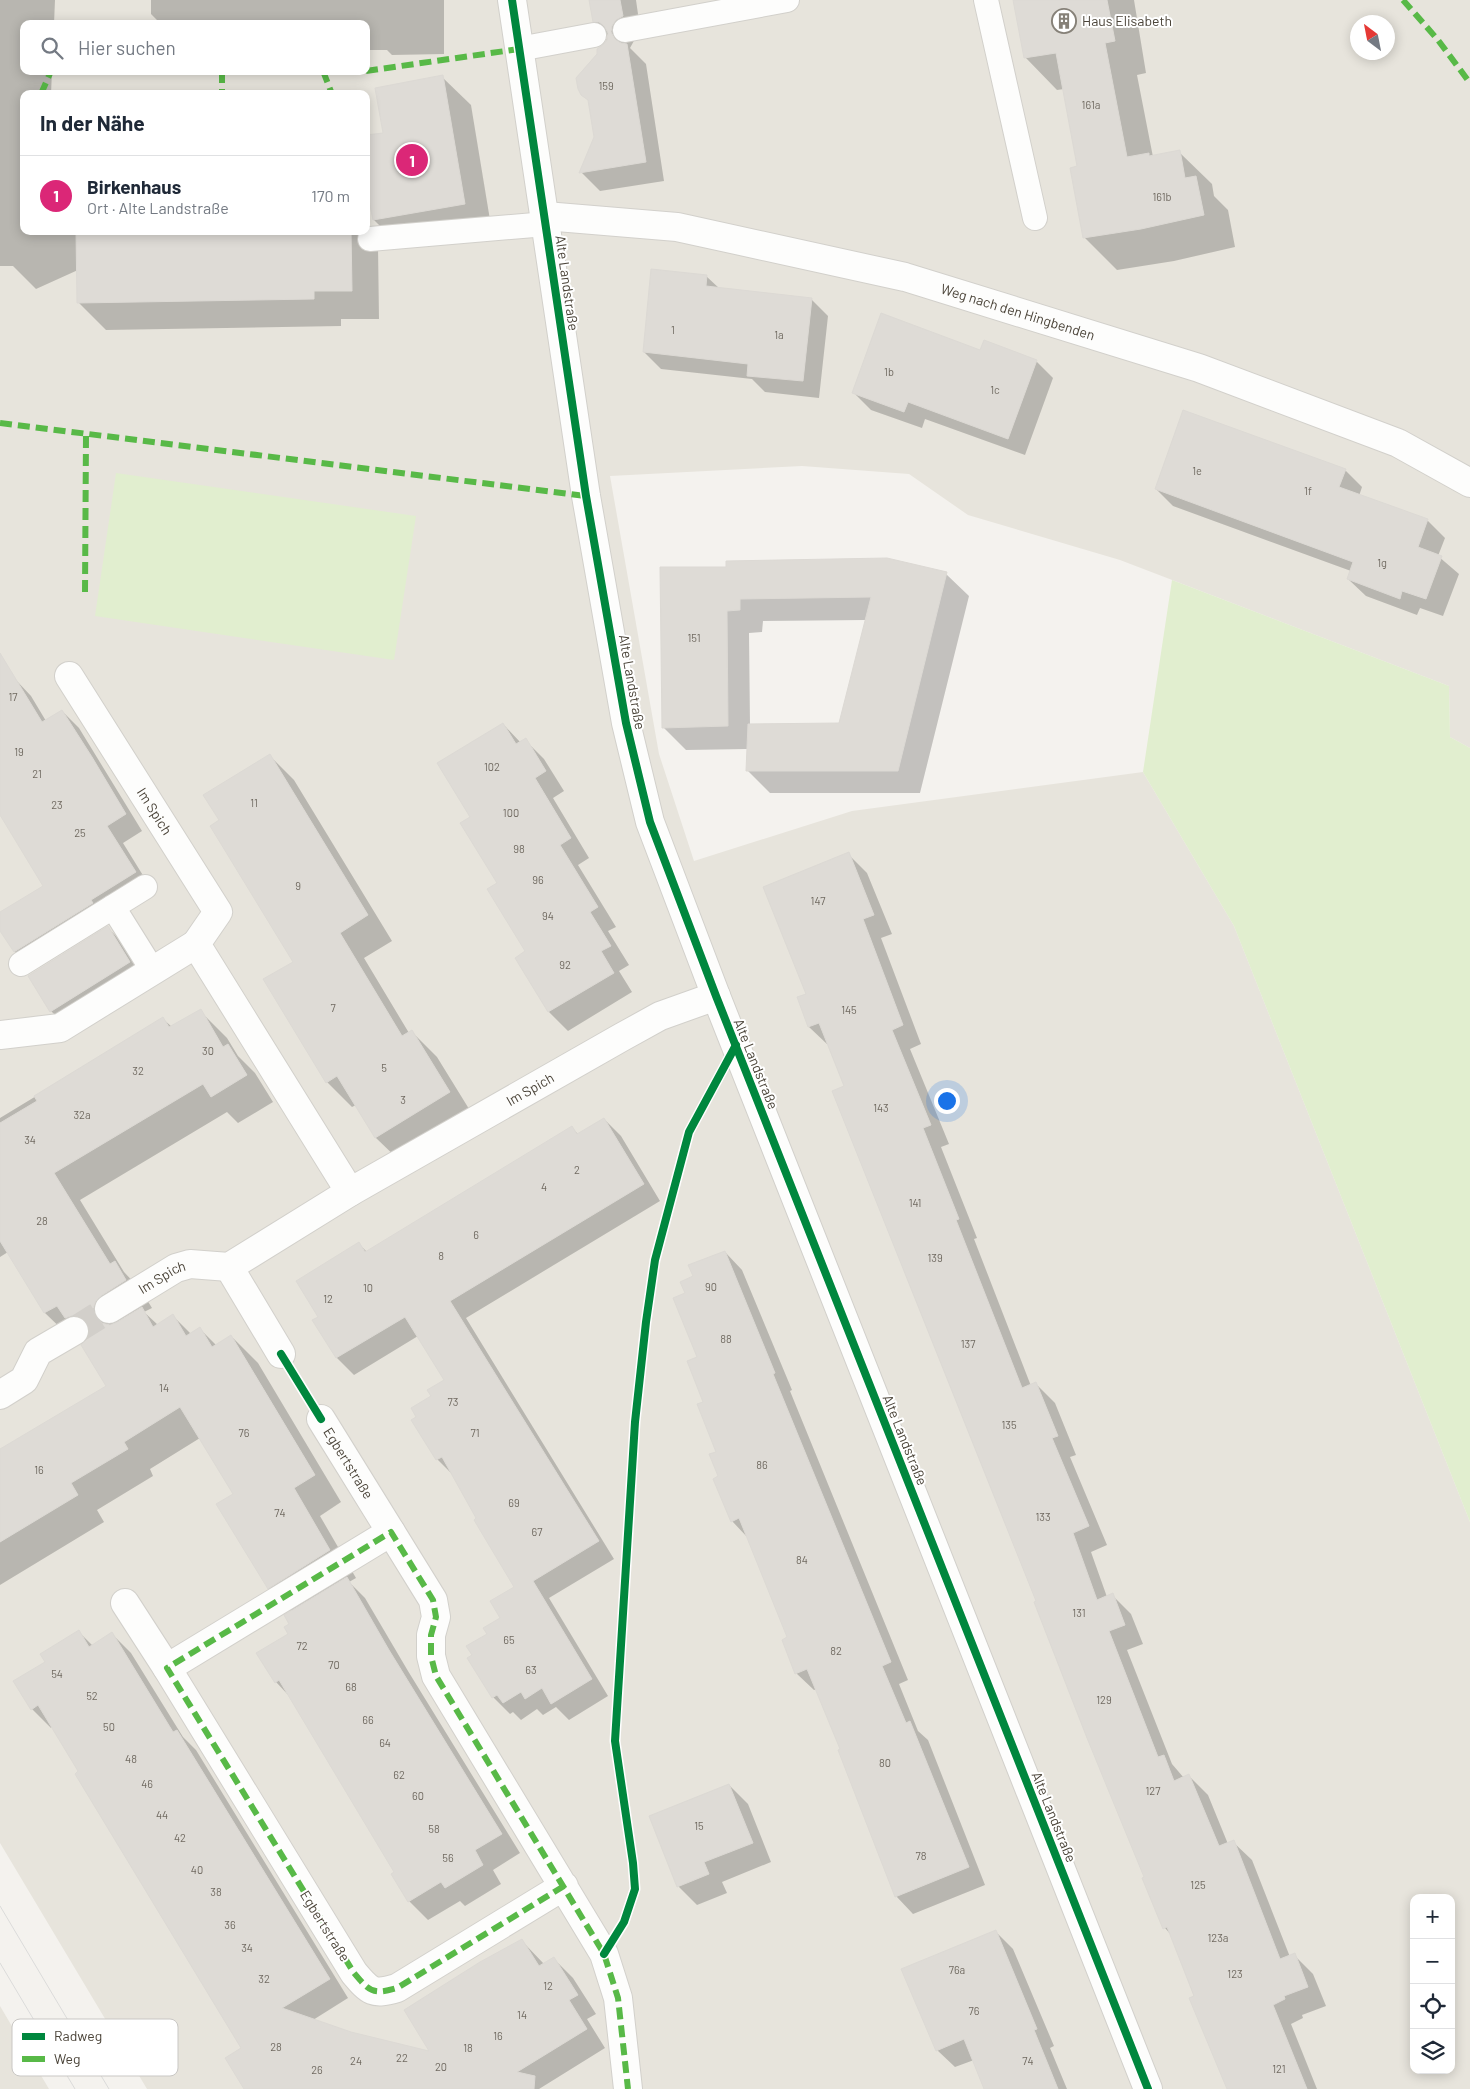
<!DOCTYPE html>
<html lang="de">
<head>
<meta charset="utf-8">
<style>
  :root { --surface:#fff; --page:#f2f2f3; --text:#1f2937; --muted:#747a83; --line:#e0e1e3; --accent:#db2777 }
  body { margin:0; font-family:Barlow,sans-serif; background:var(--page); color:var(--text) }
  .controls { position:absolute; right:15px; bottom:15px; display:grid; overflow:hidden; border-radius:10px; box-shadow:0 2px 12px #0003 }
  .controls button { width:45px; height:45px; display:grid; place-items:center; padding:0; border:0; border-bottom:1px solid var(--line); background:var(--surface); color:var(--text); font:25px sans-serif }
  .compass { position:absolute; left:1350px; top:15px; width:45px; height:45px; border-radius:50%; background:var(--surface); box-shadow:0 2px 12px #0003; rotate:328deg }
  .you { position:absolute; left:946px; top:1100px; width:18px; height:18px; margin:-12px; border:4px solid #fff; border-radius:50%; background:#1a73e8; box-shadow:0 0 0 8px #1a73e833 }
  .badge { display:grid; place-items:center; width:32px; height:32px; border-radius:50%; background:var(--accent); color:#fff; font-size:16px; font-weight:700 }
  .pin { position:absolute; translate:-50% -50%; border:2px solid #fff; box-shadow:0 1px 5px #0006 }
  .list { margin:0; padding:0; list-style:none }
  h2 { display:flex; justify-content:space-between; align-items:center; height:65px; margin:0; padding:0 20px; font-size:21px }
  h2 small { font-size:16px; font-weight:400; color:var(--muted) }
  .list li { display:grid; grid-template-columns:32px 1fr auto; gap:15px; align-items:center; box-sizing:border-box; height:80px; padding:0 20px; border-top:1px solid var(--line) }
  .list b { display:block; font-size:19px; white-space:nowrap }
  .list p { margin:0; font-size:16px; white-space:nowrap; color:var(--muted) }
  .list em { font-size:16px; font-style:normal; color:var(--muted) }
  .icon { flex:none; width:28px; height:28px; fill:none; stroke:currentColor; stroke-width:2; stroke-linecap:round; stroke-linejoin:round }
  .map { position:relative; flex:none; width:1470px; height:2089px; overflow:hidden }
  .search { position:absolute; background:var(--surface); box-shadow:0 2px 12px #0003; left:20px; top:20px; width:350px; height:55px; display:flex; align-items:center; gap:12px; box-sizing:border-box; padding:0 18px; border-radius:10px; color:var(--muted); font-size:19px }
  .panel { position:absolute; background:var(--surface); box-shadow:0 2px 12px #0003; left:20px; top:90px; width:350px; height:145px; border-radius:10px }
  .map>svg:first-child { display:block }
</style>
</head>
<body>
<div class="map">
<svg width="1470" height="2089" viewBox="0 0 1470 2089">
  <rect width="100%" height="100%" fill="#f4f2ee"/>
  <g fill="#e7e4dc" fill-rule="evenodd">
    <path d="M0 0H1470V748L1450 737 1449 686 1120 560 968 515 909 474 802 466 610 476 659 754 694 861 852 811 1143 772 1234 926 1470 1522V2089H147L0 1843ZM1358 22H1388V52H1358ZM24 24H366V71H24ZM24 94H366V231H24ZM1414 1898H1451V2070H1414Z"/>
    <path d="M0 2006 49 2089H0Z"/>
  </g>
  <g fill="#e1eecf">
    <path d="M116 473 416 516 394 660 95 616Z"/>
    <path d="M1172 580 1449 686 1450 737 1470 748V1522L1234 926 1143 772Z"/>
  </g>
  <g fill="#0003" fill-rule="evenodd">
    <path d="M0 0H55L54 24H24V71H52L51 94H24V231H363L378 246 379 319H341V326L106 330 78 302V270L36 289 13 266H0Z"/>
    <path d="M151 0H444V54L392 55 387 50H366V24H161L151 14Z"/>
    <path d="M591 0H636L641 35 635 39 630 48 646 64 664 181 600 191 581 172 595 137 604 46 608 36 594 21Z"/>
    <path d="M1015 0H1134L1146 73 1137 75 1153 157 1179 152 1212 184 1214 196 1228 210 1235 247 1174 261 1117 270 1085 238 1078 167 1064 89 1057 90 1025 57Z"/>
    <path d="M442 77 471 105 492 232 402 248 374 220 384 134Z"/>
    <path d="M706 276 720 289 811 299 828 316 819 398 765 392 752 379 661 369 644 352Z"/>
    <path d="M981 352 1036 361 1053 378 1025 455 925 419 922 428 871 410 853 392Z"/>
    <path d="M1345 470 1362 487 1359 496 1428 521 1445 538 1438 556 1459 574 1443 616 1420 608 1417 615 1366 596 1348 579 1351 571 1173 506 1156 489Z"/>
    <path d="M662 568 946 574 969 596 920 793H770L747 770 748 749 686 750 664 728ZM866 620 840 724 750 725 749 633 762 632 763 621Z"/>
    <path d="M15 679 31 696 46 721 62 711 79 728 142 831 123 843 152 890 31 969 15 952 0 928V914L45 886 0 813V688Z"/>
    <path d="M503 724 521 743 525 740 544 759 564 791 553 798 589 858 578 865 616 927 608 931 629 965 619 971 632 992 568 1031 549 1012 517 958 527 952 472 817Z"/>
    <path d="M270 756 294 780 392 941 364 958 409 1033 412 1032 437 1057 474 1117 401 1162 376 1138 356 1105 352 1107 327 1082 294 962 220 821Z"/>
    <path d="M848 854 867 873 892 934 881 938 921 1044 910 1049 949 1144 941 1147 977 1238 974 1239 1031 1386 1036 1384 1055 1403 1076 1455 1070 1457 1107 1545 1091 1552 1107 1597 1112 1595 1131 1614 1143 1644 1127 1650 1172 1764 1184 1778 1189 1776 1208 1795 1228 1844 1233 1842 1252 1860 1290 1957 1294 1955 1313 1974 1326 2006 1302 2015 1303 2018 1291 2024 1317 2089H1228L1172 1936 1165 1928 1144 1879 1146 1878 1038 1601 845 1087 828 1045 809 1027 798 998 807 994Z"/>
    <path d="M108 928 117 937 139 972 60 1020 51 1011Z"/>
    <path d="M200 1011 227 1038 238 1056 255 1073 273 1102 238 1123 227 1112 80 1200 124 1272 141 1290 152 1308 144 1312 158 1325 173 1316 191 1334 200 1329 216 1345 231 1336 258 1363 341 1502 320 1516 356 1578 349 1582 365 1598 408 1671 520 1853 493 1870 501 1884 465 1906 460 1901 428 1920 409 1901 396 1872 291 1698 276 1682 290 1634 292 1612 269 1588 235 1494 200 1438 150 1469 153 1476 97 1510 104 1522 0 1585V1451L108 1386 88 1340 82 1333 72 1339 45 1313 8 1252 0 1257V1118L163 1019 172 1027Z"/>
    <path d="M604 1119 621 1136 660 1201 466 1318 614 1559 549 1598 608 1696 569 1720 556 1707 543 1715 537 1709 521 1720 513 1712 510 1714 493 1697 474 1655 501 1618 515 1587 454 1476 437 1459 413 1420 418 1418 445 1380 418 1336 354 1375 337 1358 314 1320 319 1317 359 1244 367 1252 572 1128 579 1135Z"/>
    <path d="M725 1252 742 1270 792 1390 790 1391 908 1680 899 1684 918 1731 928 1740 985 1885 913 1914 896 1896 842 1750 817 1689 814 1690 796 1673 789 1638 748 1538 732 1521 720 1477 717 1452 705 1403 686 1293 694 1277Z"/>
    <path d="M79 1632 93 1646 112 1634 131 1653 183 1737 196 1750 348 1998 313 2020 350 2033 431 2052 522 1941 544 1964 554 1959 573 1978 596 2014 587 2019 605 2048 539 2089H246L242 2049 53 1726 51 1728 32 1709 47 1662Z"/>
    <path d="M729 1785 748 1804 771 1862 722 1882 727 1893 697 1905 678 1886Z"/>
    <path d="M995 1931 1013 1949 1054 2046 1050 2048 1067 2089H986L974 2060 955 2067 937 2050Z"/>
  </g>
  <g fill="#dedbd6" stroke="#dcd9d4">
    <path d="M589 0H620L623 16 616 20 612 26 611 32 615 39 621 43 627 44 646 162 579 173 594 137 588 100 581 95 578 89 576 78 597 54V49L603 45 607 40 608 33 604 26 599 22H593Z"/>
    <path d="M1013 0H1107L1115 41 1105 43 1127 157 1149 153V156L1180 150 1185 178 1196 176 1204 215 1141 229 1083 238 1070 168 1077 166 1056 53 1024 58Z"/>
    <path d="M443 75 465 204 373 220 366 185V135L383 133 375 88Z"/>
    <path d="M76 231H351L352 291H314V299L77 303Z"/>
    <path d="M651 269 707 275 706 286 812 298 803 381 747 376 748 364 643 352Z"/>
    <path d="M881 313 980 350 984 340 1037 360 1008 439 908 402 904 412 852 393Z"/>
    <path d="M1183 410 1346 469 1339 487 1428 519 1418 547 1442 556 1426 599 1402 591 1400 599 1347 579 1353 562 1155 489Z"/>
    <path d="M887 558 947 572 898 771H746L748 724 839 723 871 597 740 599V610L727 611 728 726 662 728 660 567H726V561Z"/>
    <path d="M0 653 42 722 62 710 92 757 126 814 107 826 136 872 91 900 93 903 14 952 0 931V912L43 886 0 815Z"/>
    <path d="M503 723 516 744 526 738 546 771 535 778 571 838 560 845 598 907 590 912 611 946 601 951 614 973 548 1012 515 958 525 951 487 889 497 883 460 823 470 817 437 763Z"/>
    <path d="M270 754 368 915 340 933 402 1036 412 1030 450 1092 375 1138 337 1076 326 1083 263 979 293 962 210 826 219 820 203 795Z"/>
    <path d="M849 852 874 915 863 919 903 1025 892 1030 931 1125 923 1128 959 1219 956 1220 1022 1388 1036 1382 1058 1436 1052 1438 1089 1526 1073 1533 1097 1600 1113 1593 1125 1625 1109 1631 1158 1757 1164 1755 1174 1781 1189 1774 1219 1846 1234 1840 1280 1959 1295 1953 1308 1987 1284 1996 1285 1999 1273 2005 1307 2089H1227L1189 1998 1194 1996 1167 1927 1163 1929 1142 1878 1144 1877 1087 1738 1034 1602 1036 1601 832 1091 844 1086 819 1023 808 1027 797 997 806 994 763 887Z"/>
    <path d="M108 926 130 962 50 1012 28 976Z"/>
    <path d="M201 1009 223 1047 228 1044 247 1075 211 1097 203 1084 54 1173 110 1264 115 1261 126 1280 101 1296 96 1301 93 1309 96 1318 102 1323 110 1325 117 1322 142 1307 153 1327 173 1314 186 1336 200 1327 212 1347 231 1335 315 1475 294 1488 330 1550 268 1589 216 1504 233 1494 180 1407 124 1442 128 1449 71 1483 78 1495 0 1542V1449L106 1386 81 1345 88 1338 90 1330 87 1323 82 1318 74 1315 65 1318 57 1306 44 1313 0 1241V1123L37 1101 34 1096 163 1017 169 1027Z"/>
    <path d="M604 1118 644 1184 450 1301 599 1541 533 1581 592 1679 551 1704 542 1688 525 1699 521 1692 503 1703 497 1695 492 1698 467 1658 472 1655 466 1646 487 1634 483 1628 500 1618 490 1601 514 1587 474 1520 476 1518 442 1457 436 1460 411 1420 416 1417 411 1408 431 1396 427 1390 444 1380 405 1317 336 1358 312 1320 318 1317 296 1281 359 1242 365 1252 572 1126 577 1134Z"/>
    <path d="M725 1251 775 1373 773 1374 891 1662 882 1666 906 1723 910 1721 969 1867 895 1897 838 1750 840 1749 807 1669 795 1674 782 1640 787 1637 739 1518 731 1522 713 1479 718 1476 709 1454 716 1452 697 1404 703 1402 687 1361 697 1357 673 1298 685 1293 680 1282 693 1276 688 1265Z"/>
    <path d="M347 1577 389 1650 502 1834 475 1850 483 1865 445 1888 441 1882 408 1902 391 1874 394 1872 279 1680 275 1683 256 1653 288 1634 284 1627 289 1624 284 1615Z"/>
    <path d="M79 1630 89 1647 112 1632 173 1732 177 1730 330 1979 282 2008 351 2032 429 2051 404 2010 480 1962 522 1939 539 1966 554 1957 578 1995 569 2000 587 2029 517 2072 535 2076 534 2089H244L225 2058 241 2048 75 1774 78 1771 38 1705 31 1710 13 1681 45 1662 40 1654Z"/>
    <path d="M729 1784 753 1843 704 1862 709 1874 677 1887 649 1816Z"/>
    <path d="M996 1930 1037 2029 1034 2030 1058 2089H984L964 2039 936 2051 901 1969Z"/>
  </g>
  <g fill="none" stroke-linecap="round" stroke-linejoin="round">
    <path stroke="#d2cfca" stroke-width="28" stroke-dasharray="28 14" stroke-linecap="butt" d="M74 1331 109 1309"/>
    <defs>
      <g id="lane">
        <path d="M986 0 1035 218"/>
        <path d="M625 30 787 0"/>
        <path d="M519 49 594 35"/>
        <path d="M370 239 546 224"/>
        <path d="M113 907 153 971"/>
        <path d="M21 964 145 887"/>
      </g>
      <g id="street">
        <path d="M512 0 586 496 626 723 650 822 716 996 1148 2089"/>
        <path id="s1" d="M545 216 677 227 905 277 1199 368 1398 443 1470 483"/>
        <path id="s2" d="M69 676 218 912 196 944 350 1192"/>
        <path d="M0 1035 60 1028 196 944"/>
        <path d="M229 1267 281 1354"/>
        <path id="s3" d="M109 1309 176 1268 190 1264 229 1267 350 1192 622 1037 660 1016 716 996"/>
        <path d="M0 1395 24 1380 38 1352 74 1331"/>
        <path id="s4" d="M321 1419 391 1532"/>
        <path d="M125 1603 167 1668"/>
        <path d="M564 1886 397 1988C373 1995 370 1992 354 1973L167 1668 391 1532 433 1600 436 1617 431 1635V1656L436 1676 604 1954 618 1998 628 2089"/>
      </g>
    </defs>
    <use href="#lane" stroke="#d2d0cb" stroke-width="26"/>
    <use href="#street" stroke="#d2d0cb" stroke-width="30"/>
    <use href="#lane" stroke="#fdfdfc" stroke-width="24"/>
    <use href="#street" stroke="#fdfdfc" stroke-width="28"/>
    <g stroke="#dbdbda" stroke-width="1">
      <path d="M0 1906 109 2089"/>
      <path d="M0 1963 75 2089"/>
    </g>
    <g stroke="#58b947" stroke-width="6" stroke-dasharray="12 6" stroke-linecap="butt">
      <path d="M1403 0 1438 40 1470 83"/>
      <path d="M222 71V94"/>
      <path d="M323 71 332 94"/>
      <path d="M366 71 519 49"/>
      <path d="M323 72 341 71"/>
      <path d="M41 94 51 71"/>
      <path d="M0 423 586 496"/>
      <path d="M85 592 86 435"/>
      <path d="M564 1886 397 1988C373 1995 370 1992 354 1973L167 1668 391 1532 433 1600 436 1617 431 1635V1656L436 1676 604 1954 618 1998 628 2089"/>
    </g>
    <defs>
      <g id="cycleway">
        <path d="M512 0 586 496 626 723 650 822 716 996 1148 2089"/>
        <path d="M281 1354 321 1419"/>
        <path d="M604 1954 624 1922 635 1889 633 1863 615 1741 635 1422 646 1322 655 1260 689 1132 736 1045"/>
      </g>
    </defs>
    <use href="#cycleway" stroke="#fff" stroke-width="11"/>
    <use href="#cycleway" stroke="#00873e" stroke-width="8"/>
  </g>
  <defs>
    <symbol id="building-ring" viewBox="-11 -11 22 22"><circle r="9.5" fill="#fff" stroke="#868178" stroke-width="1.5"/><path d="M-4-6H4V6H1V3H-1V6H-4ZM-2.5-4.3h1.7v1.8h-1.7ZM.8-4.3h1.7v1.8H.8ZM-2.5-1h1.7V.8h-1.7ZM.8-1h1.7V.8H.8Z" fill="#868178"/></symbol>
  </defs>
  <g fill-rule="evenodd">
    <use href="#building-ring" x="1050" y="7" width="28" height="28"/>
  </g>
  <g text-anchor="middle" stroke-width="4" stroke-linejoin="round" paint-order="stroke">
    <g font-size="11" fill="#706a61">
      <text x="606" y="90">159</text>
      <text x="1091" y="109">161a</text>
      <text x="1162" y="201">161b</text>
      <text x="673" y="334">1</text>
      <text x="779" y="339">1a</text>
      <text x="889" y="376">1b</text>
      <text x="995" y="394">1c</text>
      <text x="1197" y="475">1e</text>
      <text x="1308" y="495">1f</text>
      <text x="1382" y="567">1g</text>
      <text x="694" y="642">151</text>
      <text x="13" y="701">17</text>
      <text x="19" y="756">19</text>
      <text x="492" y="771">102</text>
      <text x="37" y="778">21</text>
      <text x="254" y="807">11</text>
      <text x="57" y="809">23</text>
      <text x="511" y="817">100</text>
      <text x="80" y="837">25</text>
      <text x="519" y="853">98</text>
      <text x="538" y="884">96</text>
      <text x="298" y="890">9</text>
      <text x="818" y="905">147</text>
      <text x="548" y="920">94</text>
      <text x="565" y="969">92</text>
      <text x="333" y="1012">7</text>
      <text x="849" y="1014">145</text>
      <text x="208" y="1055">30</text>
      <text x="384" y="1072">5</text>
      <text x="138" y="1075">32</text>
      <text x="403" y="1104">3</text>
      <text x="881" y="1112">143</text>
      <text x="82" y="1119">32a</text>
      <text x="30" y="1144">34</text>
      <text x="577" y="1174">2</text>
      <text x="544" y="1191">4</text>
      <text x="915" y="1207">141</text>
      <text x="42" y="1225">28</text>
      <text x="476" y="1239">6</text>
      <text x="441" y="1260">8</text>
      <text x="935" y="1262">139</text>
      <text x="711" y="1291">90</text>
      <text x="368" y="1292">10</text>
      <text x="328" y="1303">12</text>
      <text x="726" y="1343">88</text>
      <text x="968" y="1348">137</text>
      <text x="164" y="1392">14</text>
      <text x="453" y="1406">73</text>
      <text x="1009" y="1429">135</text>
      <text x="244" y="1437">76</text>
      <text x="475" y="1437">71</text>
      <text x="762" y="1469">86</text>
      <text x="39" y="1474">16</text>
      <text x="514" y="1507">69</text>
      <text x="280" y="1517">74</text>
      <text x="1043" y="1521">133</text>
      <text x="537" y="1536">67</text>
      <text x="802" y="1564">84</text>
      <text x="1079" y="1617">131</text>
      <text x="509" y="1644">65</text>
      <text x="302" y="1650">72</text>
      <text x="836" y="1655">82</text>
      <text x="334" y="1669">70</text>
      <text x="531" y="1674">63</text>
      <text x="57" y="1678">54</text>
      <text x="351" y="1691">68</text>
      <text x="92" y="1700">52</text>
      <text x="1104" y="1704">129</text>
      <text x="368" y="1724">66</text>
      <text x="109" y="1731">50</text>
      <text x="385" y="1747">64</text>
      <text x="131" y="1763">48</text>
      <text x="885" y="1767">80</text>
      <text x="399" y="1779">62</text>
      <text x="147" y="1788">46</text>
      <text x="1153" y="1795">127</text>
      <text x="418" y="1800">60</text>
      <text x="162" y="1819">44</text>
      <text x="699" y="1830">15</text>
      <text x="434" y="1833">58</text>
      <text x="180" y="1842">42</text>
      <text x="921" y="1860">78</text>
      <text x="448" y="1862">56</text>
      <text x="197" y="1874">40</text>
      <text x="1198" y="1889">125</text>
      <text x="216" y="1896">38</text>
      <text x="230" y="1929">36</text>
      <text x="1218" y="1942">123a</text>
      <text x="247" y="1952">34</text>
      <text x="957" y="1974">76a</text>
      <text x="1235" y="1978">123</text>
      <text x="264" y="1983">32</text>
      <text x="548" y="1990">12</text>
      <text x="974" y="2015">76</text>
      <text x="522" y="2019">14</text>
      <text x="498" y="2040">16</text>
      <text x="276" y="2051">28</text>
      <text x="468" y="2052">18</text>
      <text x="402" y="2062">22</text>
      <text x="356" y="2065">24</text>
      <text x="1028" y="2065">74</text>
      <text x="441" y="2071">20</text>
      <text x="1279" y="2073">121</text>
      <text x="317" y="2074">26</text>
    </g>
    <g font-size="14" fill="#4b4439" stroke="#fff" text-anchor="start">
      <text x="1082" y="26">Haus Elisabeth</text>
    </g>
    <g font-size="14" fill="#4b4439" stroke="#fff">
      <text transform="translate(567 283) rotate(82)" y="5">Alte Landstraße</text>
      <text dy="5" stroke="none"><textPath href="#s1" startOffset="484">Weg nach den Hingbenden</textPath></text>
      <text transform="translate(632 682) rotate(80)" y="5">Alte Landstraße</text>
      <text dy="5" stroke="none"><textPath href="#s2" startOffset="160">Im Spich</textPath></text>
      <text transform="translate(756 1064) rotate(68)" y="5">Alte Landstraße</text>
      <text dy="5" stroke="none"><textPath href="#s3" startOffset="482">Im Spich</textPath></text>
      <text dy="5" stroke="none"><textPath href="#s3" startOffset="62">Im Spich</textPath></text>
      <text transform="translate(905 1440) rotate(68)" y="5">Alte Landstraße</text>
      <text dy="5" stroke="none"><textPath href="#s4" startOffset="52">Egbertstraße</textPath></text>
      <text transform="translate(1054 1817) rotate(68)" y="5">Alte Landstraße</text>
      <text transform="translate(325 1926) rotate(58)" y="5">Egbertstraße</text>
    </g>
  </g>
  <rect x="12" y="2019" width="166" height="57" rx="8" fill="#fff" stroke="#c9c7c4" stroke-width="1"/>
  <rect x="22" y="2033" width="23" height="7" fill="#00873e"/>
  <rect x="22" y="2056" width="23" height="6" fill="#58b947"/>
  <g font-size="14" fill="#4b4439">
    <text x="54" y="2041">Radweg</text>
    <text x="54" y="2064">Weg</text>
  </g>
</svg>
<div class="controls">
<button>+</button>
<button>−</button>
<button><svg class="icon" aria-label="locate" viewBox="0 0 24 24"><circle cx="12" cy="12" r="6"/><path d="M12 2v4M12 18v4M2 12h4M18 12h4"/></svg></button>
<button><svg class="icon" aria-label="layers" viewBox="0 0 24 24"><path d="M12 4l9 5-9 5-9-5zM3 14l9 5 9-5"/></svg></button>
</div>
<svg class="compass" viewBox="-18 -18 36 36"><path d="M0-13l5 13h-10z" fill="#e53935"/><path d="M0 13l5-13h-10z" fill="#747a83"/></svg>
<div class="you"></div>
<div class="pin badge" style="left:412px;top:160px">1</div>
<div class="search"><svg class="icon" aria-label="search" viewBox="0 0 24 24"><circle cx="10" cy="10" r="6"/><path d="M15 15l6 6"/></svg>Hier suchen</div>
<section class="panel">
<h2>In der Nähe<small></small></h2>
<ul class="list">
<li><span class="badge">1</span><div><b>Birkenhaus</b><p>Ort · Alte Landstraße</p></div><em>170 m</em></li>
</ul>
</section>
</div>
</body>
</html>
